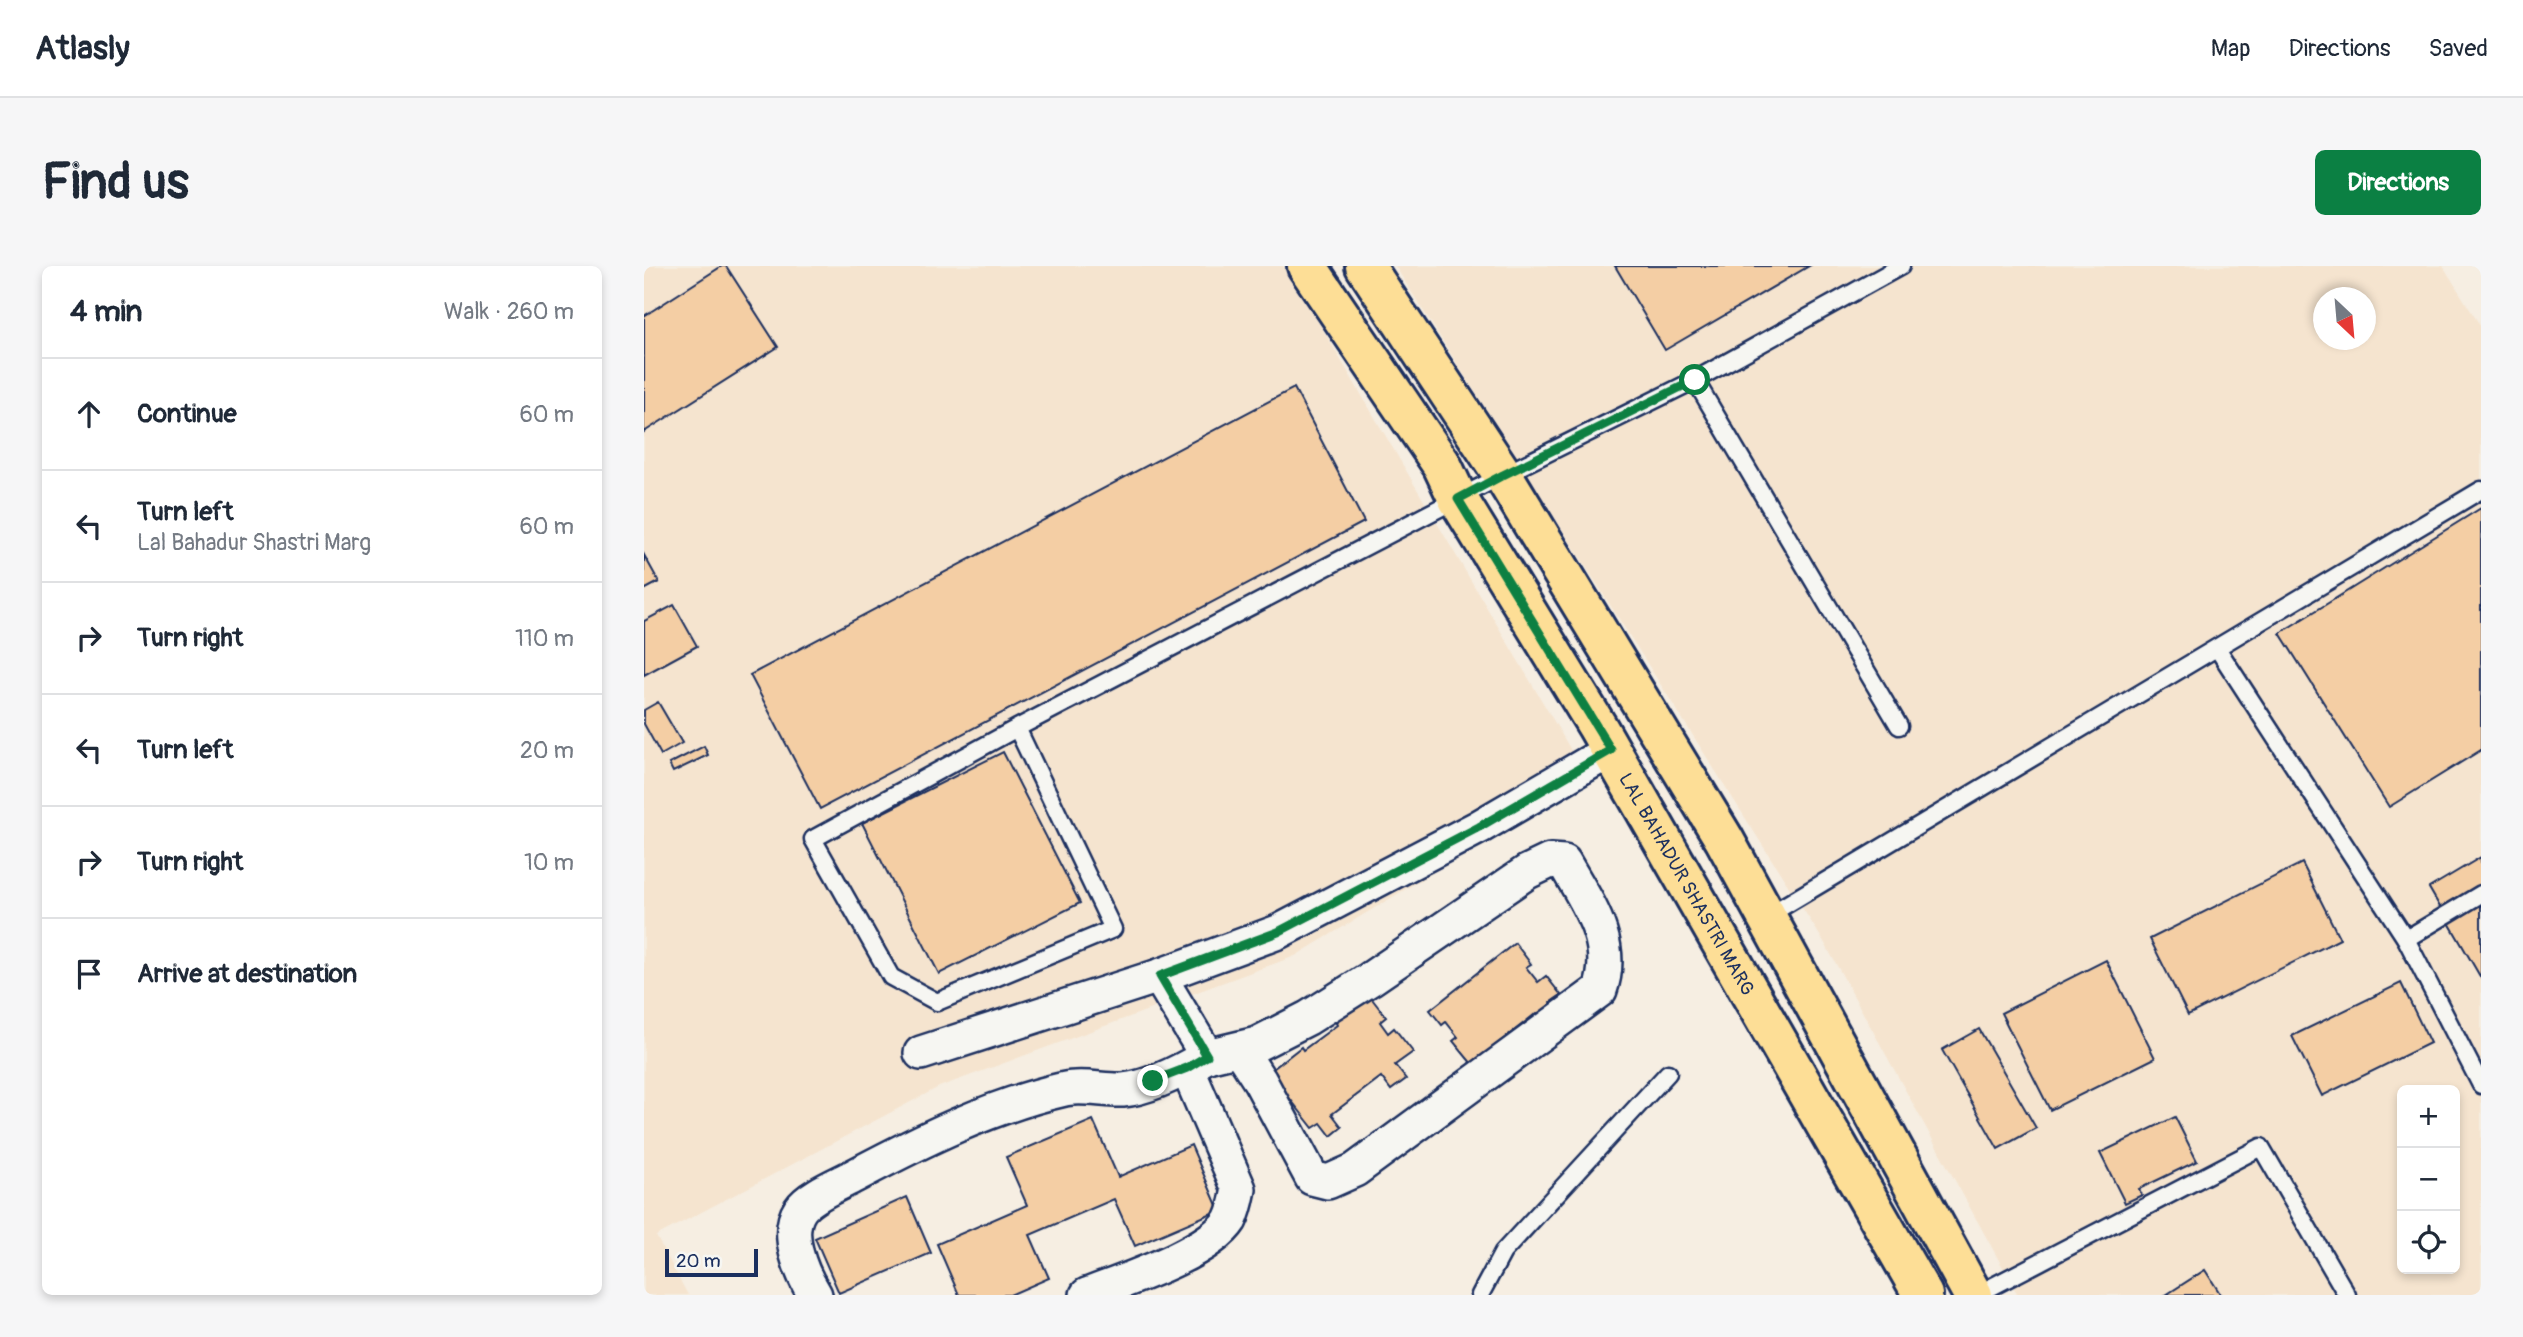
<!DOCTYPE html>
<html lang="en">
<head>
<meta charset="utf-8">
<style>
  :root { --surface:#fff; --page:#f6f6f7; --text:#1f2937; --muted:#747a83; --line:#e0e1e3; --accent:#0b8043 }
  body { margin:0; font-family:Pangolin,sans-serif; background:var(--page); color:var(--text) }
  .controls { position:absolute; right:21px; bottom:21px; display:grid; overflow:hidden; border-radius:10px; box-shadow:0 4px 10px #0003 }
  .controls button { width:63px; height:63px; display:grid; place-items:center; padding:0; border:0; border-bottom:2px solid var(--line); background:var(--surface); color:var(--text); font:35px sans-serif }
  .compass { position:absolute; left:1669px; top:21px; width:63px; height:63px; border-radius:50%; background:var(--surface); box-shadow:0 4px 10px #0003; rotate:154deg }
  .scale { position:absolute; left:21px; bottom:18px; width:93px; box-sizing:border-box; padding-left:7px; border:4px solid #1b2f5e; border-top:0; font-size:19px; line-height:24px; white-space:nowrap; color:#1b2f5e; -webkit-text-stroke:5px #f6f6f2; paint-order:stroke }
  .stop { position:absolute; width:21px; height:21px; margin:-16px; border:5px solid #0b8043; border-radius:50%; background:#fff }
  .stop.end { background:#0b8043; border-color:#fff; box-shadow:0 2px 7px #0008 }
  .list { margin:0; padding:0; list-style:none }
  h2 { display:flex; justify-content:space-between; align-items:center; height:91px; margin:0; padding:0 28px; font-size:30px }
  h2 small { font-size:23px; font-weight:400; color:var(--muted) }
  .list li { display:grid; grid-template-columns:46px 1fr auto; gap:21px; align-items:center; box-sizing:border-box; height:112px; padding:0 28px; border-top:2px solid var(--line) }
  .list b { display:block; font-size:26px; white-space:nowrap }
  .list p { margin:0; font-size:23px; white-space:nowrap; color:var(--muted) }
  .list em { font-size:23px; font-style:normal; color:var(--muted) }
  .icon { flex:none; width:38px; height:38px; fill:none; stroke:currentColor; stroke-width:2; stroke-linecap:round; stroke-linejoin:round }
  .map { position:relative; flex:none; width:1837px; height:1029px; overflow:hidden; border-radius:10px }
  header { display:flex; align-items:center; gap:42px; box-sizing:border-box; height:98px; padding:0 35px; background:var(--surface); border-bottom:2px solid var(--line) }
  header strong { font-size:33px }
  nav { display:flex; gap:38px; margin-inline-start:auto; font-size:24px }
  .intro { display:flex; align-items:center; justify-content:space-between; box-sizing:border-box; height:168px; padding:0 42px }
  h1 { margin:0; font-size:49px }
  .button { padding:18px 32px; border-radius:10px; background:var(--accent); color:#fff; font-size:24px; font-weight:700 }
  main { display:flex; gap:42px; padding:0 42px }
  aside { flex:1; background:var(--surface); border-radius:10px; box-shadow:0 4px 10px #0003 }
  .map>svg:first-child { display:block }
</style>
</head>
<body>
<header>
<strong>Atlasly</strong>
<nav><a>Map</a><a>Directions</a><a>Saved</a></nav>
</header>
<div class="intro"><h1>Find us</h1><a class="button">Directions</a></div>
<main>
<aside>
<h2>4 min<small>Walk · 260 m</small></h2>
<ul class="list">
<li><svg class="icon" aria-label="ahead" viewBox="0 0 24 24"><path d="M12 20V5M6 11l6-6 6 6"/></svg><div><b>Continue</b></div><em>60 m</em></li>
<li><svg class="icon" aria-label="left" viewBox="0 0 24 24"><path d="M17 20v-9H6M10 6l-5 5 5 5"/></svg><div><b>Turn left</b><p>Lal Bahadur Shastri Marg</p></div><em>60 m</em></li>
<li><svg class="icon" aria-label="right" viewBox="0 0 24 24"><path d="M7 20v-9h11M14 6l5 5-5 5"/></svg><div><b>Turn right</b></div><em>110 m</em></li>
<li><svg class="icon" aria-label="left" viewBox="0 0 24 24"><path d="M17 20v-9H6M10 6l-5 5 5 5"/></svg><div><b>Turn left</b></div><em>20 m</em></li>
<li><svg class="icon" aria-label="right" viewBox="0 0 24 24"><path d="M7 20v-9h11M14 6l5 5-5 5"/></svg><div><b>Turn right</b></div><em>10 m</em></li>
<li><svg class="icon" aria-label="arrive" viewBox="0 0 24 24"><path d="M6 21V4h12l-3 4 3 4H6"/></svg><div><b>Arrive at destination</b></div></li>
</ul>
</aside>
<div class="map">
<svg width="1837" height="1029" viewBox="0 0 1837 1029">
  <rect width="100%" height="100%" fill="#f6eee2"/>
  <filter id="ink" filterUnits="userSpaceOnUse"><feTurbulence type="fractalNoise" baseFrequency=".0143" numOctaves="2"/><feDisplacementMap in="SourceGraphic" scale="14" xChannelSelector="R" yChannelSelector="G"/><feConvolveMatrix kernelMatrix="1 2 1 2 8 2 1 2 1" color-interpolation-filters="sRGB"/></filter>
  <g filter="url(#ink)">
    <g fill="#f5e4cf" fill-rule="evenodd">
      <path d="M0 0H639L655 23 944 513 651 690 295 821 12 970 44 1029H0Z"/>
      <path d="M751 0H1799L1837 61V1029H1374L1180 676ZM1680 32H1722V74H1680ZM1758 824H1811V1003H1758Z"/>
    </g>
    <g fill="#f4cea4" stroke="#1b2f5e" stroke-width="2">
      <path d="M78 0H82L134 81 0 166V50Z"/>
      <path d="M971 0H1165L1021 84Z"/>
      <path d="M650 122 720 256 176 543 106 409Z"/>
      <path d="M1837 242V484L1745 541 1636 367Z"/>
      <path d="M0 289 15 316 0 324Z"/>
      <path d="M30 339 53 380 0 409V355Z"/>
      <path d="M14 436 38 477 17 489 0 458V444Z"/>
      <path d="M60 480 64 489 29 506 25 498Z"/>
      <path d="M359 486 436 637 295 708 218 557Z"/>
      <path d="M1837 591V712L1785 622Z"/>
      <path d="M1658 597 1696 673 1544 749 1506 673Z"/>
      <path d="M871 677 887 698 882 701 894 716 902 710 917 729 907 736 915 745 898 759 890 749 828 798 809 775 814 771 802 756 798 759 786 744Z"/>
      <path d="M1462 694 1511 792 1406 844 1357 747Z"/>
      <path d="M1757 717 1786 777 1678 830 1648 770Z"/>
      <path d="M725 729 742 751 736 756 744 767 750 762 769 786 751 799 762 813 747 824 737 811 688 848 698 861 687 870 677 857 669 862 625 806 657 781 659 784 693 759 691 755Z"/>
      <path d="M1335 763 1392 862 1354 883 1298 784Z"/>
      <path d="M1531 851 1553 895 1495 923 1498 929 1481 937 1456 887Z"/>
      <path d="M449 854 474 911 547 879 575 944 491 980 470 933 386 969 405 1012 366 1029H315L293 978 383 939 362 891Z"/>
      <path d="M263 931 287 987 195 1027 171 972Z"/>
      <path d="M1561 1004 1577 1029H1522Z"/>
    </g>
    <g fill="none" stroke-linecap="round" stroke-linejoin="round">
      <defs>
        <g id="service">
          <path d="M1051 114 1255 460"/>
          <path d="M1573 382 1762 673 1837 819"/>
          <path d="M373 462 469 663 293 736 247 711 169 573 373 462 859 209 1051 114 1257 0"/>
          <path d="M1123 650 1837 224"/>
          <path d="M1762 673 1837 628"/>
          <path d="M836 1029 859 986 1024 807"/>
          <path d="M1332 1029 1617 881 1703 1029"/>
        </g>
        <g id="minor">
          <path d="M277 787 515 710 634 666 835 561 967 484"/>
          <path d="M563 790 613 778 664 752 726 713 883 606 906 595 920 596C943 637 973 676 956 724L711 904 684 916 668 912 616 815 596 784"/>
          <path d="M171 1029C158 1008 140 968 156 944 165 930 195 918 210 910 278 874 346 840 421 823 440 819 460 825 479 824 505 822 541 803 563 790L515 710"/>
          <path d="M443 1029C479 1015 565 987 586 954 591 944 593 933 595 923L543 802"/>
        </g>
        <g id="primary">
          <path id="s1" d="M663 0 798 199 814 233 953 460 1279 1029"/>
          <path d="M721 0 859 209 1080 573 1329 1029"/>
        </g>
      </defs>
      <use href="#service" stroke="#1b2f5e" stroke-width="21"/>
      <use href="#minor" stroke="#1b2f5e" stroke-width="38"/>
      <use href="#primary" stroke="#1b2f5e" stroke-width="44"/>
      <use href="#service" stroke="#f6f6f2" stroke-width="16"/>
      <use href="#minor" stroke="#f6f6f2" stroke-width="33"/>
      <use href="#primary" stroke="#fdde96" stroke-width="38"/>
    </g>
  </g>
  <g fill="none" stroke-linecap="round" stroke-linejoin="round" filter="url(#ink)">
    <path stroke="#0b8043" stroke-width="9" d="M509 815 543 802 563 790 516 710 634 666 835 561 967 484 814 233 859 209 1051 114"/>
  </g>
  <g text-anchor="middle" stroke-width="7" stroke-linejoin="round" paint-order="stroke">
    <g font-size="19" fill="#1b2f5e" stroke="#f6f6f2">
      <text dy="7" stroke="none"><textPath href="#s1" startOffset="726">LAL BAHADUR SHASTRI MARG</textPath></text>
    </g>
  </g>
</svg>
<div class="controls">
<button>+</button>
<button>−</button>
<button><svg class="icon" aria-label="locate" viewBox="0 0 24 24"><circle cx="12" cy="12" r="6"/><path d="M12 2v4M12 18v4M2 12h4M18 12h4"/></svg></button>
</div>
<svg class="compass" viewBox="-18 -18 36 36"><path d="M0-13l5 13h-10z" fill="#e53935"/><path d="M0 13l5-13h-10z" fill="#747a83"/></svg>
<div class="scale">20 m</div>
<div class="stop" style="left:1051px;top:114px"></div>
<div class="stop end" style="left:509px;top:815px"></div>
</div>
</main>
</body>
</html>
